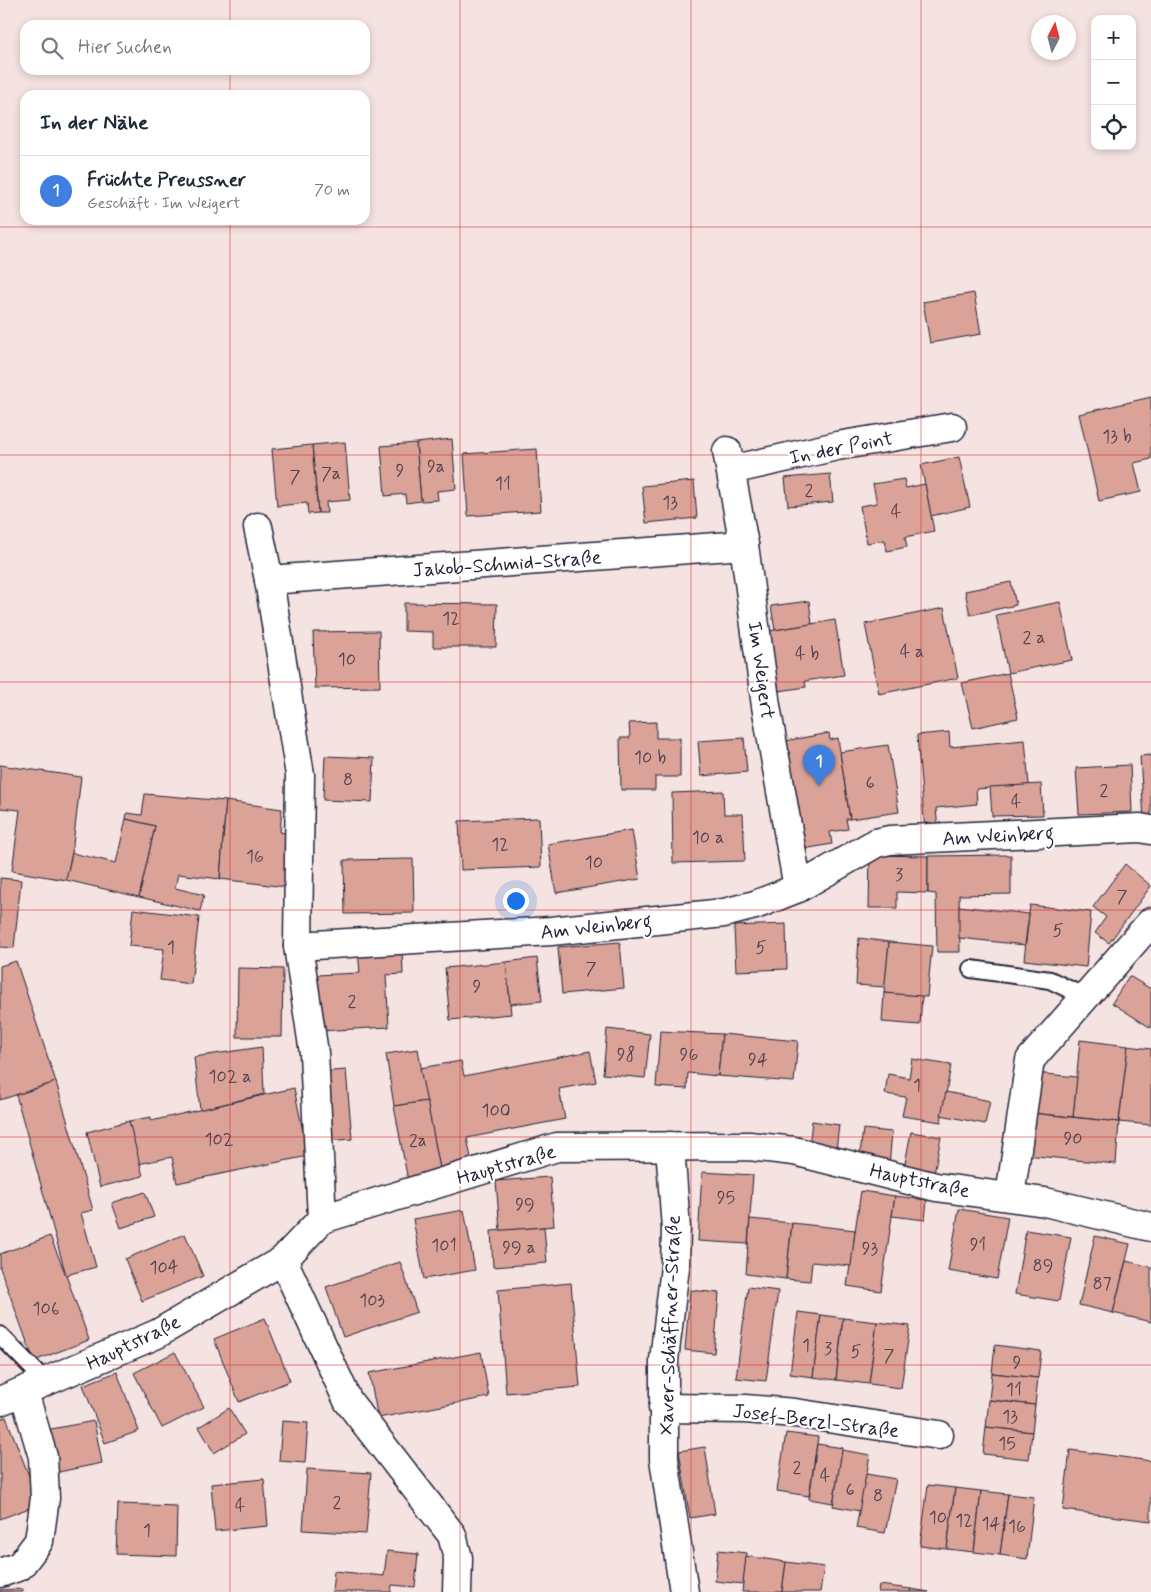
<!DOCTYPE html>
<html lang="de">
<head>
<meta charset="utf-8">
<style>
  :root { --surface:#fff; --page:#f6f6f7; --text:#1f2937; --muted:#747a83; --line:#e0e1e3; --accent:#ea580c }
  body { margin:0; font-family:Mynerve,sans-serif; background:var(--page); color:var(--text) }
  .controls { position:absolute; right:15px; top:15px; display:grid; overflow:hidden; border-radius:10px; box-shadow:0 2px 8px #0003 }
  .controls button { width:45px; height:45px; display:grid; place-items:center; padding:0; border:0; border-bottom:1px solid var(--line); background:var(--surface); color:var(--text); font:25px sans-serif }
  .compass { position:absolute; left:1031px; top:15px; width:45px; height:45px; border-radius:50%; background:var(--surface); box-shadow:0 2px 8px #0003; rotate:6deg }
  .you { position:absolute; left:515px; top:900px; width:18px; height:18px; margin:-12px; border:4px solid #fff; border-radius:50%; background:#1a73e8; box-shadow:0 0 0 8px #1a73e833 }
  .badge { display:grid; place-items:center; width:32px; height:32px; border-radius:50%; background:var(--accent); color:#fff; font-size:16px; font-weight:700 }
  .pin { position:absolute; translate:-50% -41px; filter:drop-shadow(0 1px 2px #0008) }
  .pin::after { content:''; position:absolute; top:26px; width:18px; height:15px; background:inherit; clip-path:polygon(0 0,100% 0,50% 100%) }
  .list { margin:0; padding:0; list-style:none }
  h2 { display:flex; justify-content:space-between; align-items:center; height:65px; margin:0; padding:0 20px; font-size:21px }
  h2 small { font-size:16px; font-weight:400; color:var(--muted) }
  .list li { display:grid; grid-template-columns:32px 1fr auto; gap:15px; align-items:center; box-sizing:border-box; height:70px; padding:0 20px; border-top:1px solid var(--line) }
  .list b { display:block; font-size:19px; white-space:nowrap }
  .list p { margin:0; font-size:16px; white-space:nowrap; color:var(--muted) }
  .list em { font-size:16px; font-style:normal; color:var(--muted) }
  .icon { flex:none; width:28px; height:28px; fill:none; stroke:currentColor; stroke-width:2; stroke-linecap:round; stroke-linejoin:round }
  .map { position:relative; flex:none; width:1151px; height:1592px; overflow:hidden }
  .search { position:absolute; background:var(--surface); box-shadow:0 2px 8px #0003; left:20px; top:20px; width:350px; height:55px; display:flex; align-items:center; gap:12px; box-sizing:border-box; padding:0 18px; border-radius:15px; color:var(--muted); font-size:19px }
  .panel { position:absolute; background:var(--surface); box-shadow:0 2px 8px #0003; left:20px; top:90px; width:350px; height:135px; border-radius:15px }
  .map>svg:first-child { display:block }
</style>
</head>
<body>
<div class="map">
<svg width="1151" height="1592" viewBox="0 0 1151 1592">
  <rect width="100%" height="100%" fill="#f4e3e0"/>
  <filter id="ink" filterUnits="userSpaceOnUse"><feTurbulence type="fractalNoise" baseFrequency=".02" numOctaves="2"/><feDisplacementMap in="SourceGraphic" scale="10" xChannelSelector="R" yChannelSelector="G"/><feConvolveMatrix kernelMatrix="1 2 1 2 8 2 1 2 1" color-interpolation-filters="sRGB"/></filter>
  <g filter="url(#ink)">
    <g fill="#dba297" stroke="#22223b">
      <path d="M974 293 981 334 930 343 923 302Z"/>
      <path d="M1151 397V459L1134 463 1141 492 1099 501 1079 414Z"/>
      <path d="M452 439 456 489 437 491 438 500 421 501 416 443Z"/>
      <path d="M345 442 350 500 326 502 327 513H318L312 445Z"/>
      <path d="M416 443 421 501 406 503 405 494 385 496 381 446Z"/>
      <path d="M312 445 318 513 308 514 307 503 277 506 272 449Z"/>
      <path d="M537 449 541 511 468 516 464 454Z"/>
      <path d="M959 457 970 507 931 516 921 465Z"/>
      <path d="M830 474 833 502 788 506 785 478Z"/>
      <path d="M904 479 906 488 925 484 934 531 905 537 907 547 887 551 885 540 867 543 860 506 877 503 873 484Z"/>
      <path d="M694 481 697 518 646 523 642 486Z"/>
      <path d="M1011 582 1016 605 970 615 965 591Z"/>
      <path d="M809 601 812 624 775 630 771 606Z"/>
      <path d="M1060 602 1072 660 1008 673 996 615Z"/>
      <path d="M404 603 497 604 496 647H433V632L404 631Z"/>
      <path d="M944 608 958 678 879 694 865 624Z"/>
      <path d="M835 620 844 675 805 681 806 687 779 691 769 631Z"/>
      <path d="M379 631 380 687 315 688 313 632Z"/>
      <path d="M1008 673 1018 718 973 728 962 683Z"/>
      <path d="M656 722V738H680V777H655V790H621L620 738H630L629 723Z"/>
      <path d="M949 732 950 747 1025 740 1029 785 976 789 977 804 936 808 938 830 925 831 917 735Z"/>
      <path d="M829 733 830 740 838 738 850 819H846L848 829 830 832 832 844 804 849 785 741Z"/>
      <path d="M744 738 747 772 701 776 698 741Z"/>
      <path d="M888 745 899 812 850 819 840 752Z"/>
      <path d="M1151 755V819L1144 820 1140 756Z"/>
      <path d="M325 756 374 758 372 802 323 800Z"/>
      <path d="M0 765 81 777 72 853 66 880 12 871 20 810 0 808Z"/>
      <path d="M1130 765 1132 812 1079 814 1076 768Z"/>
      <path d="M1041 784 1043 815 992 816 990 787Z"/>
      <path d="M723 791 724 814H743L745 861 673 863 672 793Z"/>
      <path d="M145 794 226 801 220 879 178 874 175 888 204 895 200 911 139 897 155 826 126 819 127 813 142 815Z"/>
      <path d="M226 801 282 809 280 832 291 834 286 887 220 879Z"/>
      <path d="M539 818 541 867 461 870 459 821Z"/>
      <path d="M126 819 155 826 139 897 66 880 72 853 116 863Z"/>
      <path d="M632 830 640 879 556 893 548 844Z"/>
      <path d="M870 855 928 856V893L897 892V908H869Z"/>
      <path d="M1011 855V894L959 895 960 952H937L936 894 928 893V856Z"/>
      <path d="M413 859 414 913 345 914 344 860Z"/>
      <path d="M1125 864 1151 886 1109 943 1095 933 1106 917 1093 907Z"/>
      <path d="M0 878 21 880 14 948 0 947Z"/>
      <path d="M1030 905 1091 912 1086 967 1024 960Z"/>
      <path d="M959 906 1029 914 1025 945 959 938Z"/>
      <path d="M133 909 199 917 191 984 160 980 164 949 129 946Z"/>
      <path d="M786 924 787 969 736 971 734 926Z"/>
      <path d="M859 938 889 942 885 987 856 985Z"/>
      <path d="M620 942 624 988 562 994 558 947Z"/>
      <path d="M889 942 932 946 927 997 884 993Z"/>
      <path d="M402 949 403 974 386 975 389 1027 318 1031 315 975 360 973 358 951Z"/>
      <path d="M537 958 542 1001 510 1004 506 962Z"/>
      <path d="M16 961 56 1082 0 1100V966Z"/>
      <path d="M506 962 511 1014 450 1020 445 968Z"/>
      <path d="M238 968 283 969 282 1037H237Z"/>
      <path d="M1129 976 1151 989V1028L1112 1003Z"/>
      <path d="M884 993 922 996 920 1025 882 1022Z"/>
      <path d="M607 1029 650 1034 645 1078 603 1074Z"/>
      <path d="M660 1031 722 1034 718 1076 688 1073 687 1089 656 1087Z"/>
      <path d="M722 1034 798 1041 794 1082 718 1076Z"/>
      <path d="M1080 1040 1128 1046 1119 1122 1073 1117Z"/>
      <path d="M1128 1046 1151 1049V1125L1119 1122Z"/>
      <path d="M262 1047 264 1094 200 1110 194 1057Z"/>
      <path d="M418 1049 427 1101 394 1106 386 1054Z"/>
      <path d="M590 1051 596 1082 559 1089 565 1119 467 1138 473 1168 441 1174 420 1068 461 1061 464 1076Z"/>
      <path d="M912 1059 951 1065 941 1122 902 1116 906 1097 885 1094 888 1074 909 1078Z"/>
      <path d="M346 1070 352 1139 326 1141 320 1072Z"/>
      <path d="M1035 1073 1077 1077 1073 1117 1031 1113Z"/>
      <path d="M56 1082 93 1210 81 1213 96 1267 66 1275 16 1095Z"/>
      <path d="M294 1088 308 1156 177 1183 172 1157 138 1164 129 1121 151 1117V1121Z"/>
      <path d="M946 1092 990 1101 985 1124 941 1115Z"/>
      <path d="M427 1101 441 1174 408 1181 394 1106Z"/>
      <path d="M1031 1113 1119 1122 1116 1164 1026 1155Z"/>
      <path d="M129 1121 143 1176 100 1187 87 1132Z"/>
      <path d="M812 1121 839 1125 836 1150 809 1147Z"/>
      <path d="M863 1129 892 1132 889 1166 859 1163Z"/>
      <path d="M911 1132 941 1137 934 1174 904 1169Z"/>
      <path d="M702 1172 753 1175 748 1244 698 1241Z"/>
      <path d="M550 1177 554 1226 500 1231 496 1181Z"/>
      <path d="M861 1191 895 1196 881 1291 847 1286Z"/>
      <path d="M145 1192 154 1217 121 1228 112 1203Z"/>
      <path d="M895 1196 927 1200 925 1220 892 1216Z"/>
      <path d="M959 1209 1008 1217 997 1279 948 1271Z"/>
      <path d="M464 1210 475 1270 424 1279 413 1219Z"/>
      <path d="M750 1219 792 1223 786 1279 746 1274Z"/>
      <path d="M792 1223 855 1230 851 1266 812 1262 810 1281 786 1279Z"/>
      <path d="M544 1227 547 1263 493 1267 491 1231Z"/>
      <path d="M1026 1230 1071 1237 1059 1301 1015 1294Z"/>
      <path d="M185 1234 203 1276 142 1301 125 1259Z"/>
      <path d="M50 1236 66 1275 89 1340 34 1361 0 1268V1254Z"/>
      <path d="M1095 1236 1130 1244 1113 1313 1079 1305Z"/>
      <path d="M1126 1261 1151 1267V1322L1113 1313Z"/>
      <path d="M400 1262 417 1312 343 1337 326 1287Z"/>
      <path d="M571 1283 580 1387 506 1393 498 1290Z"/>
      <path d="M748 1287 778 1291 766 1381 736 1378Z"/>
      <path d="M690 1290 719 1293 714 1353 685 1350Z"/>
      <path d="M798 1312 821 1315 813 1377 790 1374Z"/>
      <path d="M821 1315 843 1318 836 1380 813 1377Z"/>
      <path d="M265 1318 290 1381 239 1402 214 1339Z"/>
      <path d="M843 1318 877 1322 869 1384 836 1380Z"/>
      <path d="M877 1322 910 1326 901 1388 869 1384Z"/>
      <path d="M995 1345 1041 1351 1038 1378 992 1373Z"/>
      <path d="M175 1352 204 1407 162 1428 134 1373Z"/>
      <path d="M481 1352 489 1397 378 1418 369 1373Z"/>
      <path d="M117 1372 139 1431 105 1443 83 1385Z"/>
      <path d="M992 1373 1038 1378 1035 1405 989 1400Z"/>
      <path d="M989 1400 1035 1405 1032 1432 986 1427Z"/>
      <path d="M229 1408 245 1434 214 1453 199 1427Z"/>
      <path d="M6 1417 40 1504 0 1519V1419Z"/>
      <path d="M94 1421 102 1463 54 1473 46 1430Z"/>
      <path d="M282 1421 308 1423 305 1463 279 1461Z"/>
      <path d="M986 1427 1032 1432 1029 1459 983 1454Z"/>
      <path d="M786 1433 818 1437 809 1496 777 1491Z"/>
      <path d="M817 1444 843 1448 833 1503 809 1499Z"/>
      <path d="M705 1447 715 1514 690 1518 679 1451Z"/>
      <path d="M842 1450 870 1455 860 1511 833 1506Z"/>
      <path d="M1070 1450 1151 1461V1521L1063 1510Z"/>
      <path d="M307 1469 371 1473 366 1534 303 1530Z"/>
      <path d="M866 1474 896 1479 885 1533 856 1528Z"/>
      <path d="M264 1479 268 1526 215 1531 211 1484Z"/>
      <path d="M928 1485 955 1488 947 1549 920 1546Z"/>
      <path d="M955 1488 981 1491 974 1552 947 1549Z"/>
      <path d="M981 1491 1008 1494 1000 1555 974 1552Z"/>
      <path d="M1008 1494 1034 1497 1027 1559 1000 1555Z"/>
      <path d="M118 1504 177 1506 176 1556 116 1554Z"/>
      <path d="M718 1550 747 1553 743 1584 715 1581Z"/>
      <path d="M387 1551 418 1554 415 1587 392 1585 391 1592H332L334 1571 384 1576Z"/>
      <path d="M746 1556 786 1562 782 1592H742Z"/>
      <path d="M786 1562 824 1567 820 1592H782Z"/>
      <path d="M879 1585 911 1589 910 1592H878Z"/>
      <path d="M23 1589V1592H0V1590Z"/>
      <path d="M911 1589 929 1592H910Z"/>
    </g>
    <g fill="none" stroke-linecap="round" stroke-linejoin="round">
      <defs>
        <g id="lane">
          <path d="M971 969 1050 980 1085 997"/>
          <path d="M0 1335 46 1382"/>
        </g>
        <g id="street">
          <path d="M727 451 744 545 766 706 798 888"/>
          <path d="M731 470 837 446 952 427"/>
          <path d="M258 527 269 580"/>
          <path d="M298 946 300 775 269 580 744 545"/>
          <path d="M670 1146 676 1229 675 1267 664 1360V1459L684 1592"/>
          <path d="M1010 1196 1030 1060 1151 922"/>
          <path d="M322 1219 314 1053 298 946 551 931 724 913 755 905 798 888 876 843 890 840 1140 828 1151 830"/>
          <path d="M283 1260 348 1401 452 1535 458 1558 457 1592"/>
          <path d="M0 1401 157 1334 283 1260 322 1219 557 1147 749 1146 794 1151 936 1187 1045 1202 1151 1227"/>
          <path d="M663 1408 745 1409 795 1413 939 1435"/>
          <path d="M0 1573 20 1566 39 1541 45 1498 43 1457 24 1392"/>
        </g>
      </defs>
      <use href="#lane" stroke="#22223b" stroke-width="20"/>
      <use href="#street" stroke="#22223b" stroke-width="31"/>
      <use href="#lane" stroke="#fff" stroke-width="16"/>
      <use href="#street" stroke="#fff" stroke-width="28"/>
    </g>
  </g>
  <path fill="none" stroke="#d62828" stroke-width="1" stroke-opacity="0.55" d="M230 0V25M460 0V1592M691 0V1592M921 0V1592M230 70V95M230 220V1592M0 227H1151M0 455H1151M0 682H1151M0 910H1151M0 1137H1151M0 1365H1151"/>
  <g text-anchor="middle" stroke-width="4.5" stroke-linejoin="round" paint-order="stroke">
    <g font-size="18" fill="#504252">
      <text x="1117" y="442">13 b</text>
      <text x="436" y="472">9a</text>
      <text x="400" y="476">9</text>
      <text x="331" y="479">7a</text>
      <text x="295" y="482">7</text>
      <text x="503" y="489">11</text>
      <text x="809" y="496">2</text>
      <text x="670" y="508">13</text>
      <text x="896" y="517">4</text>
      <text x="451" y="624">12</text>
      <text x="1034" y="643">2 a</text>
      <text x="912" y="657">4 a</text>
      <text x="807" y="659">4 b</text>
      <text x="347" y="665">10</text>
      <text x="650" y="763">10 b</text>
      <text x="348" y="785">8</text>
      <text x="870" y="788">6</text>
      <text x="1104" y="796">2</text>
      <text x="1016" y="807">4</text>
      <text x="708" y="843">10 a</text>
      <text x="500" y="850">12</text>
      <text x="255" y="862">16</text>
      <text x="594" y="868">10</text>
      <text x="899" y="880">3</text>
      <text x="1122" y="902">7</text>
      <text x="1058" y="936">5</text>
      <text x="171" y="953">1</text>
      <text x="761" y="953">5</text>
      <text x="591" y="974">7</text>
      <text x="477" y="992">9</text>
      <text x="352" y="1007">2</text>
      <text x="626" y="1060">98</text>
      <text x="689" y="1060">96</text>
      <text x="758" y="1065">94</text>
      <text x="230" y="1082">102 a</text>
      <text x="917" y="1091">1</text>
      <text x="496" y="1116">100</text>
      <text x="1073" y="1144">90</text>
      <text x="219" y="1145">102</text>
      <text x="418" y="1146">2a</text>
      <text x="726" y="1203">95</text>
      <text x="525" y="1210">99</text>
      <text x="978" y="1250">91</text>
      <text x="444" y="1251">101</text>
      <text x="519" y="1253">99 a</text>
      <text x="870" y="1254">93</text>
      <text x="1043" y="1271">89</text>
      <text x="164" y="1273">104</text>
      <text x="1102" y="1289">87</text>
      <text x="372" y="1306">103</text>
      <text x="46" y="1314">106</text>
      <text x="806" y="1351">1</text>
      <text x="828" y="1354">3</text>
      <text x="856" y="1357">5</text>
      <text x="889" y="1361">7</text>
      <text x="1017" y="1368">9</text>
      <text x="1014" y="1395">11</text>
      <text x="1010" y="1422">13</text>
      <text x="1007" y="1449">15</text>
      <text x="797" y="1473">2</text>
      <text x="825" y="1481">4</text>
      <text x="850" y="1495">6</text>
      <text x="878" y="1501">8</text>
      <text x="337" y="1508">2</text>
      <text x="240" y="1511">4</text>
      <text x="938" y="1523">10</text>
      <text x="964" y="1526">12</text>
      <text x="991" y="1529">14</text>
      <text x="1017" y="1532">16</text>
      <text x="147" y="1536">1</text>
    </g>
    <g font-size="20" fill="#22223b" stroke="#fff">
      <text transform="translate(841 447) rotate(-11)" y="7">In der Point</text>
      <text transform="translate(507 563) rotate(-4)" y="7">Jakob-Schmid-Straße</text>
      <text transform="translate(762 670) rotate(82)" y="7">Im Weigert</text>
      <text transform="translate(998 835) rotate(-3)" y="7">Am Weinberg</text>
      <text transform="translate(596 926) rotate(-6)" y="7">Am Weinberg</text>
      <text transform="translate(506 1164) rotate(-16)" y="7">Hauptstraße</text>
      <text transform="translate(920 1180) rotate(12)" y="7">Hauptstraße</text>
      <text transform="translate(669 1325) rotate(-88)" y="7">Xaver-Schäffner-Straße</text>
      <text transform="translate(133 1342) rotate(-26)" y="7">Hauptstraße</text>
      <text transform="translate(816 1420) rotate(7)" y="7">Josef-Berzl-Straße</text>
    </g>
  </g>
</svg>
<div class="controls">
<button>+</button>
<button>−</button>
<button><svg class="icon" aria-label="locate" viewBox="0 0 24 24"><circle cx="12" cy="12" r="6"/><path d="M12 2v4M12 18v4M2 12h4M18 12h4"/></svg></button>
</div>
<svg class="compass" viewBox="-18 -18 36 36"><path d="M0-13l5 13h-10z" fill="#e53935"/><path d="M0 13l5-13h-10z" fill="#747a83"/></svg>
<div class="you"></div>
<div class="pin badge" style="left:819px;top:786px;background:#3f7fe0">1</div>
<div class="search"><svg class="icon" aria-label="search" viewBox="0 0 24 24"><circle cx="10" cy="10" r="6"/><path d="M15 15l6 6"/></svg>Hier suchen</div>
<section class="panel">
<h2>In der Nähe<small></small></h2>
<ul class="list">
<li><span class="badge" style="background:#3f7fe0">1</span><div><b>Früchte Preussner</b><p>Geschäft · Im Weigert</p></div><em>70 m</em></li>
</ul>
</section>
</div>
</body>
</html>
